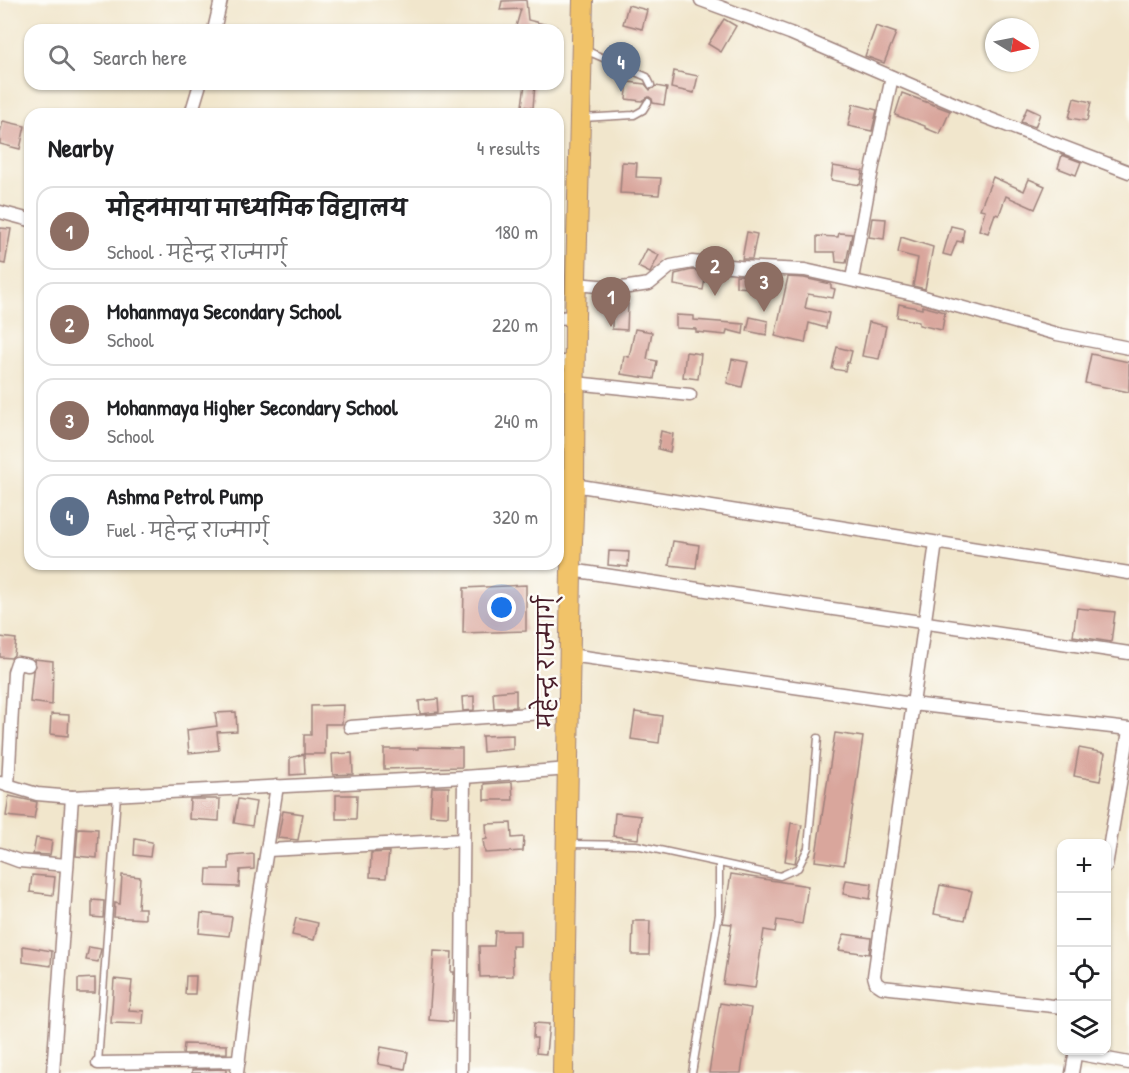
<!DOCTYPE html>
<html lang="en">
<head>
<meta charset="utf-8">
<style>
  :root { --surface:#fff; --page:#f6f6f6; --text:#202124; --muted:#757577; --line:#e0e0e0; --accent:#ea580c }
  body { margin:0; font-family:"Patrick Hand","Playpen Sans Deva",sans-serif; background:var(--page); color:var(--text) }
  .controls { position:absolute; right:18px; bottom:18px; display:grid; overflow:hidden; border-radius:12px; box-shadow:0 2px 4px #0004 }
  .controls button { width:54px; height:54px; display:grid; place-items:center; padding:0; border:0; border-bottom:2px solid var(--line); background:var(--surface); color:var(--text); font:30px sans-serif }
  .compass { position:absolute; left:985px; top:18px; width:54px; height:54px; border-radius:50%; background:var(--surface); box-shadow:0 2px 4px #0004; rotate:100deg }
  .you { position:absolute; left:502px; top:608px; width:21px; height:21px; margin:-15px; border:4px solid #fff; border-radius:50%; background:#1a73e8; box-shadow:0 0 0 9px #1a73e833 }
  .badge { display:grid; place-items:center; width:39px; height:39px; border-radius:50%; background:var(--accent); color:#fff; font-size:20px; font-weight:700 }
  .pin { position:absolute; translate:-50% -50px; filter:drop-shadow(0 2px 3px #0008) }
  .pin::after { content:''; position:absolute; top:32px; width:21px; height:18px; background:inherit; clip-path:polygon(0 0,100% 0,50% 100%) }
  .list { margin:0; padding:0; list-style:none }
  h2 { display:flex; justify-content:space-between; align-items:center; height:78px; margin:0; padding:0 24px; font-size:26px }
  h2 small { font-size:20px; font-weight:400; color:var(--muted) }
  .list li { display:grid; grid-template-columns:39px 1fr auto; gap:18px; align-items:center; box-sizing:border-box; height:84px; margin:0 12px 12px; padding:0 12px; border:2px solid var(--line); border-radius:18px }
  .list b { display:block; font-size:22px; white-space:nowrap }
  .list p { margin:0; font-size:20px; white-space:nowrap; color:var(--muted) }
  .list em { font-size:20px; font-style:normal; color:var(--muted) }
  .icon { flex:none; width:33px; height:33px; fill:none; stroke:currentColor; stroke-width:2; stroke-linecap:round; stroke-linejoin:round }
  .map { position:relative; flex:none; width:1129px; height:1073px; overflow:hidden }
  .search { position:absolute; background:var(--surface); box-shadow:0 2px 4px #0004; left:24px; top:24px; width:540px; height:66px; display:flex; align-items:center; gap:15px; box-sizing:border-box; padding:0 21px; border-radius:18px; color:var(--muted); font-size:22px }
  .panel { position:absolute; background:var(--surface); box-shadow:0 2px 4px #0004; left:24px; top:108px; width:540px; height:462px; border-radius:18px }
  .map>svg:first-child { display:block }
</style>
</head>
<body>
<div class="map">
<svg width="1129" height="1073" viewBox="0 0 1129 1073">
  <rect width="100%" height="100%" fill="#fdfcf7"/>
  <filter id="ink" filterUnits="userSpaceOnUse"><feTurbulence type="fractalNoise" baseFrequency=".0167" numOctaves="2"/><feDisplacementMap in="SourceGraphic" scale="12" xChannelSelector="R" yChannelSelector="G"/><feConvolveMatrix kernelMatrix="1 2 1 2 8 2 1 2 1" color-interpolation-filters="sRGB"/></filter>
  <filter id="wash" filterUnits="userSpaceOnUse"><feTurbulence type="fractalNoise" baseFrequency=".008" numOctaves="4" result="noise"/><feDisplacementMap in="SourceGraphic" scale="24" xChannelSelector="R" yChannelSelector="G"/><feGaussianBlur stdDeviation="1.35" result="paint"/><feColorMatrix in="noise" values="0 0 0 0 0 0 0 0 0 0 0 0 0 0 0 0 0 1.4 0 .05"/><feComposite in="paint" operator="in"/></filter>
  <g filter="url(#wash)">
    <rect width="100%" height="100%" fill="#f1e6cc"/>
    <g id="blocks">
      <g fill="#d9a69c">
        <path d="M526 0 528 20 556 27V30H515L521 9 500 10 502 1Z"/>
        <path d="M628 5 647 10 642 29 623 24Z"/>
        <path d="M724 19 736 26 721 52 708 44Z"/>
        <path d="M876 26 896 33 884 63 865 56Z"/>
        <path d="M674 71 698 76 694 93 671 88Z"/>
        <path d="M628 82 645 84 650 90 656 86 667 88 664 105 653 103 652 99 649 97 642 101 626 99Z"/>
        <path d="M525 84H535L533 108 522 106Z"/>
        <path d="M902 93 950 111 940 134 925 128V126L895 115Z"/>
        <path d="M1074 98 1091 102 1087 121 1069 118Z"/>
        <path d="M853 104 877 110 872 131 848 126Z"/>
        <path d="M1027 108 1040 114 1035 127 1021 122Z"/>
        <path d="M3 121 25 126 20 149 0 144V133Z"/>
        <path d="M1062 155 1081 162 1076 175 1058 168Z"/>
        <path d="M622 162 637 163 636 177 661 178 659 195 620 193Z"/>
        <path d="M833 166 863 171 860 185 831 180Z"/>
        <path d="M993 177 1024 191 1029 179 1045 186 1035 209 1006 196 999 215 995 214 988 233 979 230 985 210 980 209Z"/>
        <path d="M872 218 886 219 884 239 869 237Z"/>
        <path d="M951 226 964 229 962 242 957 241 951 256 943 254Z"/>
        <path d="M0 228 11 229 5 264 0 263Z"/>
        <path d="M747 232 757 234 752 259H742Z"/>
        <path d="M839 233 852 234 846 263 836 262 835 252H817V236L838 237Z"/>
        <path d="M901 237 933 247 925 289 913 286 918 258 898 253Z"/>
        <path d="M647 249 659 255 650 273 638 267Z"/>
        <path d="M692 270 706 272 703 290 674 285 675 274Z"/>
        <path d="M736 275 771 277 770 289 736 287Z"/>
        <path d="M788 277 804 278 831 284V288L835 289 833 298 808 294 805 308 829 313 826 328 809 323 805 343 775 336Z"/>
        <path d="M612 304H628L627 330 612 329Z"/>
        <path d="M899 304 922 309V306L945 312 942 330 919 325V322L897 317Z"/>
        <path d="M676 315 694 316V320L744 324 743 334 727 330 726 335 696 332V329L676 328Z"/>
        <path d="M750 317 768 321 767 335 747 331Z"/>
        <path d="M869 322 886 326 879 359 862 356Z"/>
        <path d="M635 329 652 332 647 359 657 361 654 379 621 374 624 356 629 357Z"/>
        <path d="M837 347 852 351 849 363 847 362 845 371 832 369Z"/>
        <path d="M686 352 701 354 698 379 683 377Z"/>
        <path d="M1091 354 1129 362V392L1085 383Z"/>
        <path d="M732 359 748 362 742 387 727 383Z"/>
        <path d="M661 431 673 434 670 452 658 449Z"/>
        <path d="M673 541 699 545 696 568 669 565Z"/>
        <path d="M609 551 629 552 628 567 608 565Z"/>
        <path d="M526 585V631L463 633 464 588Z"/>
        <path d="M1077 608 1115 612 1111 642 1073 636Z"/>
        <path d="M0 637 16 639 14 655 11 658 0 657Z"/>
        <path d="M34 659 53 661 52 705 30 702 33 671 36 666Z"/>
        <path d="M516 690V707L494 708 493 692Z"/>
        <path d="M474 696V710L463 711 462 697Z"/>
        <path d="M438 699 439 712 420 714 419 701Z"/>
        <path d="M343 705 342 724H325V754H304V735H311V706Z"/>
        <path d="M236 712 237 731 217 732 219 750 189 753 187 730 217 726 215 713Z"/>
        <path d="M635 712 662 716 659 743 631 739Z"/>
        <path d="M51 714 69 715 68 736 50 734Z"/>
        <path d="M835 733 863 737 844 865 815 861Z"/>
        <path d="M513 735V749L483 752 482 736Z"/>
        <path d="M418 747 462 748V767L384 769V749H418Z"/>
        <path d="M1079 748 1105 753 1100 781 1074 776Z"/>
        <path d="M352 753 353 774 333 775 332 754Z"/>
        <path d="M304 754 305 774 290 775V758Z"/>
        <path d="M512 782 513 800H484V784Z"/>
        <path d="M432 787H449L448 816 430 815Z"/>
        <path d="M336 795H357L356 819H336Z"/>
        <path d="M9 796 37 802 34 819 6 816Z"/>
        <path d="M190 799H220L219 821 189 819Z"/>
        <path d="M238 799 256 802 252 826 234 823Z"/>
        <path d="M283 811 303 814 298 840 278 838Z"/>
        <path d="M615 813 641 816 638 839 613 836Z"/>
        <path d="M511 823 512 838 524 837 523 851 485 853 483 840 487 839 486 824Z"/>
        <path d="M791 823 802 825 795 863 785 861Z"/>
        <path d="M78 828 98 829 97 858 76 856Z"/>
        <path d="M36 838 52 841 50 855 33 854Z"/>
        <path d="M135 839 152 842 150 857 134 855Z"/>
        <path d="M389 852 386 878 370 877 371 853Z"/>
        <path d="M254 854V869L240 870 239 887 206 886 207 869H229V856Z"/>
        <path d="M731 874 808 886 802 924 777 920 775 932 764 930 755 988 723 984 732 924 723 923Z"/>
        <path d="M32 875 55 877 53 895 30 892Z"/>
        <path d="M122 875 140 877 138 908H145V919L114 917 115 903 120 904Z"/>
        <path d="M846 880 872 884 870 899 843 894Z"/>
        <path d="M940 885 972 891 965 920 934 914Z"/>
        <path d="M92 900 104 901 103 918 92 917Z"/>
        <path d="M201 913 232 917 229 936 199 933Z"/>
        <path d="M296 918 318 923 314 940 292 935Z"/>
        <path d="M633 921H650L649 955H632Z"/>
        <path d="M495 931H520V946H512L513 976 480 977 479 946H494Z"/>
        <path d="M844 934 871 938 869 954 839 950Z"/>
        <path d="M23 946 52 951 51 966 23 962Z"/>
        <path d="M89 947 101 949 98 962 86 960Z"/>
        <path d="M434 951 452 952 451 972H454L452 1022 429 1020Z"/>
        <path d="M186 976H196L195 994H185Z"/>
        <path d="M95 978V993H78V979Z"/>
        <path d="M114 979 132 981 129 1010 144 1011 143 1024 111 1023Z"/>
        <path d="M720 1003 751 1008 741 1073H709Z"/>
        <path d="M534 1023 549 1024 546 1054 536 1053 537 1038H533Z"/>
        <path d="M184 1044 227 1045V1053L183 1054Z"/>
        <path d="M381 1047 408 1052 405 1069 378 1064Z"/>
        <path d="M226 1069V1073H192V1070Z"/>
      </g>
    </g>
  </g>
  <g filter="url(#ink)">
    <use href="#blocks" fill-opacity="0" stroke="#9e827c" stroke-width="1.5"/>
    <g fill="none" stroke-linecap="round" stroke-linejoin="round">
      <defs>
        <g id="service">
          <path d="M585 50 647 77 651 85"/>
          <path d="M582 118 634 115 643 110 648 102"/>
          <path d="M570 844 636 845 780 876 798 868 808 848 818 738"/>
          <path d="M98 1063 117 795"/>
          <path d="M692 1073 719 914V863"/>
        </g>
        <g id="minor">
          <path d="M701 0 790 33 985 117 1129 172"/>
          <path d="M214 30 221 0"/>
          <path d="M191 114 200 84"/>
          <path d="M0 212 30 220"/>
          <path d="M852 279 870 180 892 77"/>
          <path d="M575 284 622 288 649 284 671 266 692 262 740 267 805 270 917 295 1057 334 1129 348"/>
          <path d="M558 318 575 317"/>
          <path d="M558 362H575"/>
          <path d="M575 383 690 395"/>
          <path d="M558 442H574"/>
          <path d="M574 485 1129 573"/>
          <path d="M936 543 874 976 876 983 882 987 1062 1007"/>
          <path d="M571 570 1129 653"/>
          <path d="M570 655 912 704 1129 729"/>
          <path d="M350 727 570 711"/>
          <path d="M0 783 37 794 72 797 464 777 569 769"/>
          <path d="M8 786 14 672 17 663 28 665"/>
          <path d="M268 850 463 840"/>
          <path d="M0 854 19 861 67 865"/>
          <path d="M1106 866 1129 731"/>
          <path d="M1075 1053 1129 1063"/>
          <path d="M98 1063 239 1061"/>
          <path d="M53 1073 72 797"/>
          <path d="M237 1073 256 919 277 786"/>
          <path d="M461 1073 464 777"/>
          <path d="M1072 1073 1076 1050"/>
        </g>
        <path id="trunk" d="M563 1073 571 570 574 485 575 317 583 0"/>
      </defs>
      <use href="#service" stroke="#9e827c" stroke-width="9"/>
      <use href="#minor" stroke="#9e827c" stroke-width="15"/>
      <use href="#trunk" stroke="#9e827c" stroke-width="22"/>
      <use href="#service" stroke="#fff" stroke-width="6"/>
      <use href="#minor" stroke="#fff" stroke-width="12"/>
      <use href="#trunk" stroke="#f1c369" stroke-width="20"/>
    </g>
  </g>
  <g text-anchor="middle" stroke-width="5" stroke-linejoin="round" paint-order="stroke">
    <g font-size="22" fill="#4a1f2b" stroke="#fdfcf7">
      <text transform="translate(546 662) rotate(-90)" y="8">महेन्द्र राज्मार्ग्</text>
    </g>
  </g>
</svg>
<div class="controls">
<button>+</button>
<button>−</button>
<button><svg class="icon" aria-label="locate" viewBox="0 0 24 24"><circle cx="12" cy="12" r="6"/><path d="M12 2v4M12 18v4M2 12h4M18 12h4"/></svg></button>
<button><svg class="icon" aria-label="layers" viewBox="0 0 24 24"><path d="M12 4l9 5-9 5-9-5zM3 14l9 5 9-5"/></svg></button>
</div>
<svg class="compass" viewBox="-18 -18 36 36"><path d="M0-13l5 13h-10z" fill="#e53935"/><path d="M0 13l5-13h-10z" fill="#757577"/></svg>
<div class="you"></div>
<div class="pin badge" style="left:611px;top:327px;background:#8d6e63">1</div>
<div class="pin badge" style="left:715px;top:296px;background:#8d6e63">2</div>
<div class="pin badge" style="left:764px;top:312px;background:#8d6e63">3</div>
<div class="pin badge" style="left:621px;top:92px;background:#5c6f8a">4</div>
<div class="search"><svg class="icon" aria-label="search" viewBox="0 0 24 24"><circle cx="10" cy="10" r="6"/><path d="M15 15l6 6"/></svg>Search here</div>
<section class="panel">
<h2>Nearby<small>4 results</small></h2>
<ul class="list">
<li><span class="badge" style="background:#8d6e63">1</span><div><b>मोहनमाया माध्यमिक विद्यालय</b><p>School · महेन्द्र राज्मार्ग्</p></div><em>180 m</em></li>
<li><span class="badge" style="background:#8d6e63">2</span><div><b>Mohanmaya Secondary School</b><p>School</p></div><em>220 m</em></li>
<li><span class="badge" style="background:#8d6e63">3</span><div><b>Mohanmaya Higher Secondary School</b><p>School</p></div><em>240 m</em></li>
<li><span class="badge" style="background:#5c6f8a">4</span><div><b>Ashma Petrol Pump</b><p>Fuel · महेन्द्र राज्मार्ग्</p></div><em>320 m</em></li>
</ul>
</section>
</div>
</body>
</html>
